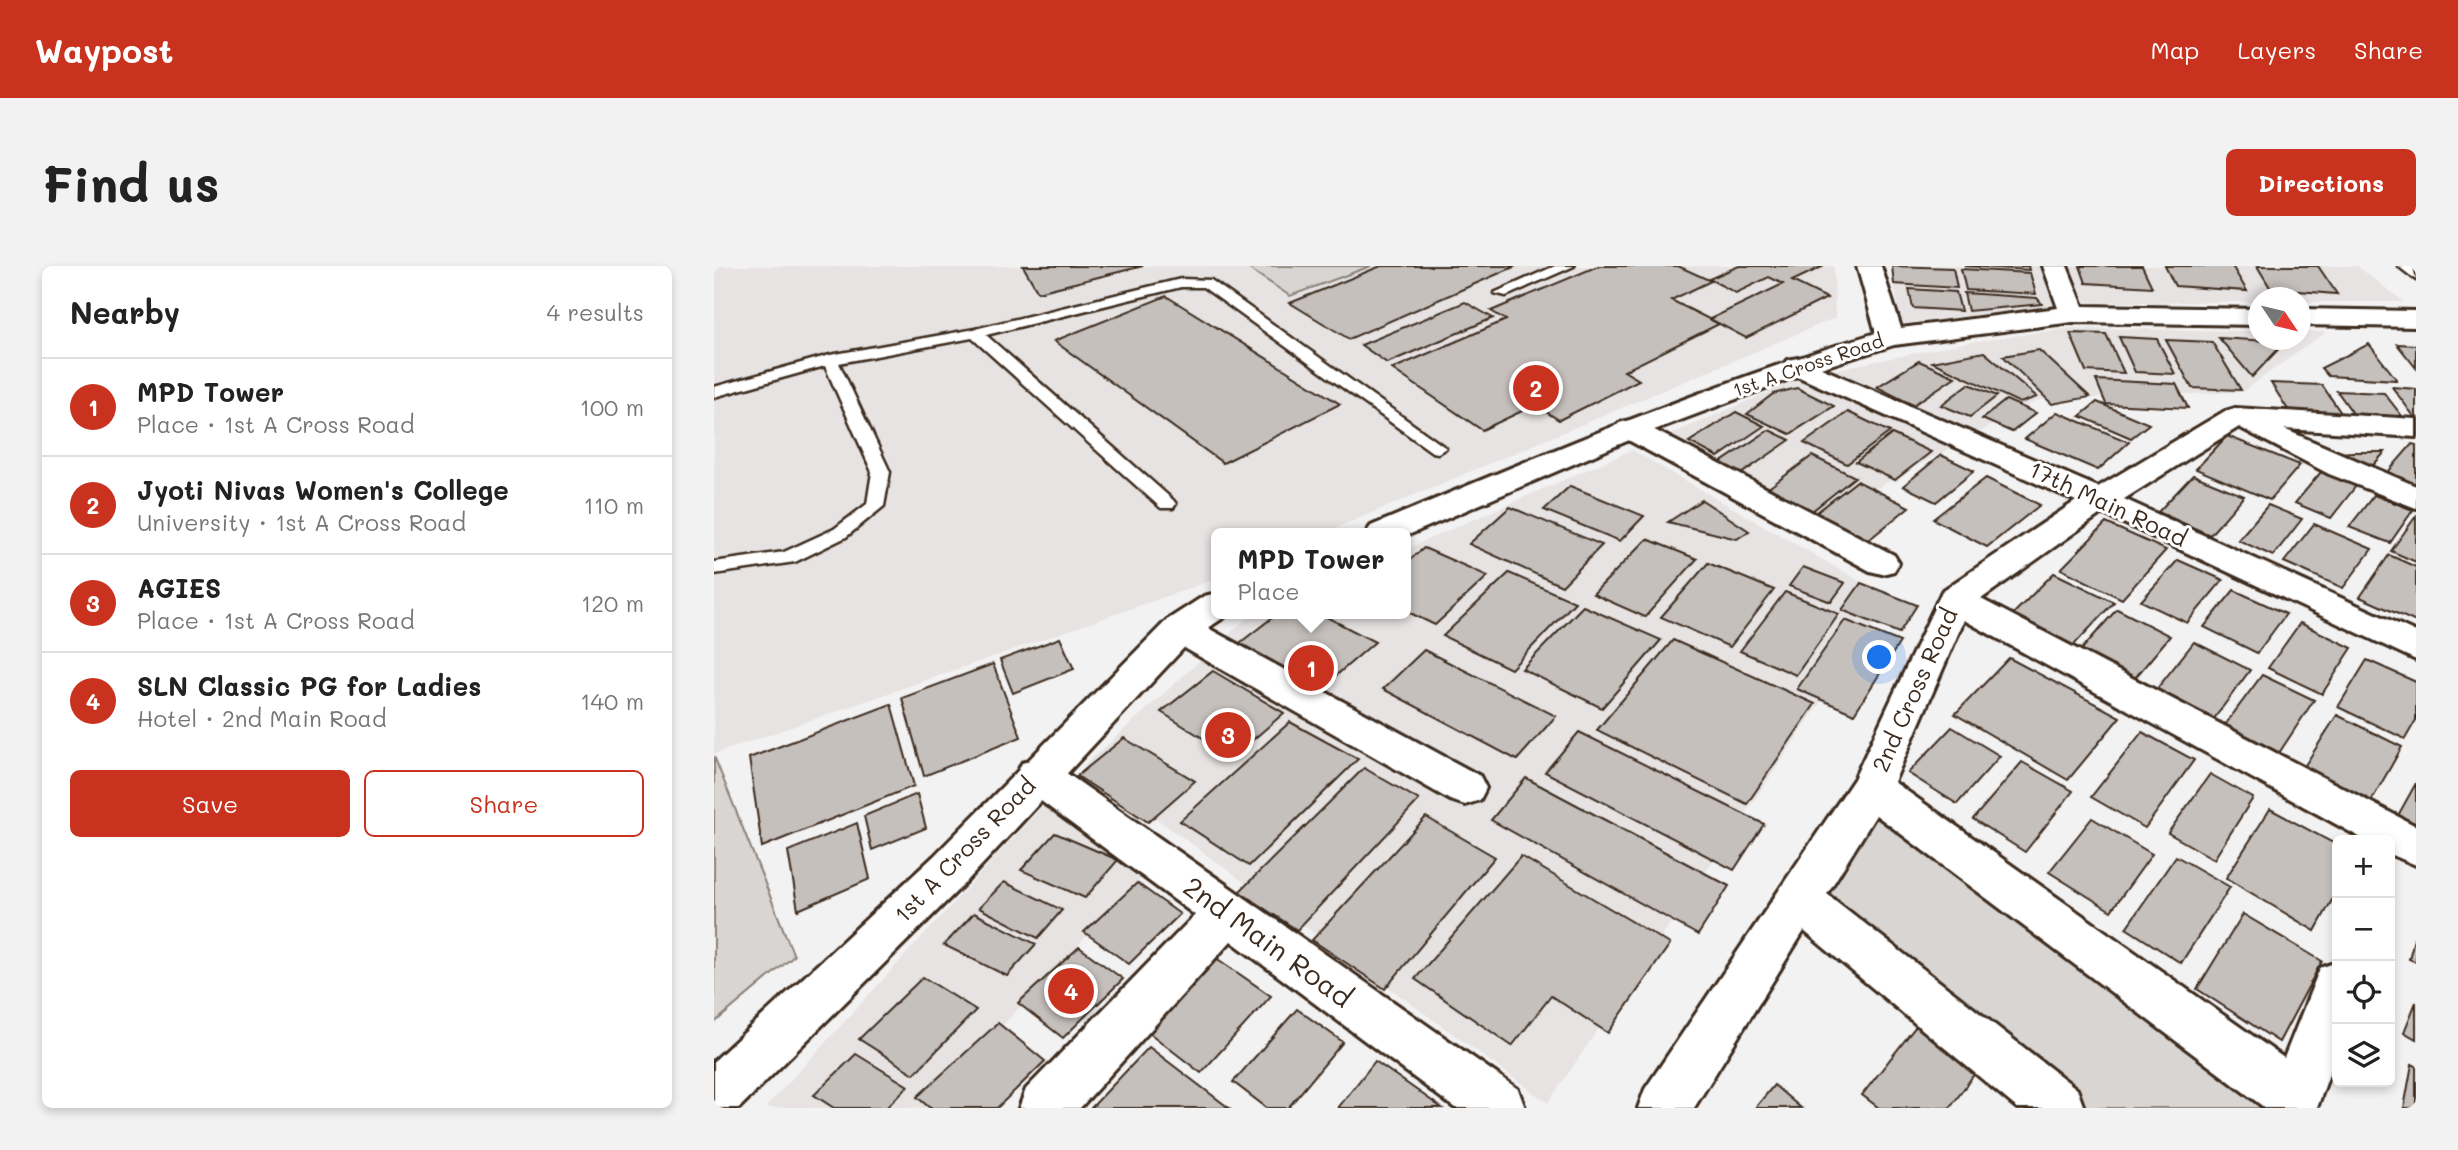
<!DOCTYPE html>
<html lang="en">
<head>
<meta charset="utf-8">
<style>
  :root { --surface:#fff; --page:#f2f2f2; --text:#222; --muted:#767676; --line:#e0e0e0; --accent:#c8321e }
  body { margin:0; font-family:Mali,sans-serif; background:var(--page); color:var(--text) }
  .controls { position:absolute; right:21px; bottom:21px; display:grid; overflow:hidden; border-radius:10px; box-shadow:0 4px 10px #0003 }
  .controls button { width:63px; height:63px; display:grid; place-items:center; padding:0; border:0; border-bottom:2px solid var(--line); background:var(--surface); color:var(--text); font:35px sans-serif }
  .compass { position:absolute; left:1534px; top:21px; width:63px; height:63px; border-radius:50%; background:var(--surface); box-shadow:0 4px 10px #0003; rotate:125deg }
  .you { position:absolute; left:1166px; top:392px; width:24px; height:24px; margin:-18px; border:5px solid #fff; border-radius:50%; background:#1a73e8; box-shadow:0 0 0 10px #1a73e833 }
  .badge { display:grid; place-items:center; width:46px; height:46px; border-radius:50%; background:var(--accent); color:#fff; font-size:23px; font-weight:700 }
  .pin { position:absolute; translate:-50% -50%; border:4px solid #fff; box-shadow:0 2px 7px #0006 }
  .popup { position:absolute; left:497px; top:262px; width:200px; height:91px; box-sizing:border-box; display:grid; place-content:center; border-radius:10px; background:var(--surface); filter:drop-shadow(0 2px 5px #0005); font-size:23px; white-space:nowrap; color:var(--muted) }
  .popup b { font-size:26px; color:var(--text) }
  .popup::after { content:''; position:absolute; left:50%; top:100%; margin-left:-14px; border:14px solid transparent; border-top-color:var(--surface) }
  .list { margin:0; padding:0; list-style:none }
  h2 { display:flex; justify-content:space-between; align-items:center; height:91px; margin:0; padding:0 28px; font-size:30px }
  h2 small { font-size:23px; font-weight:400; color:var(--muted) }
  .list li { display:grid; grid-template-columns:46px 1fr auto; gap:21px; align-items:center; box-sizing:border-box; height:98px; padding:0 28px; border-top:2px solid var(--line) }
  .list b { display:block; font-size:26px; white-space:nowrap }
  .list p { margin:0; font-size:23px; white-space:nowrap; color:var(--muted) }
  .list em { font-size:23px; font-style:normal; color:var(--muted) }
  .actions { display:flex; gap:14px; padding:21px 28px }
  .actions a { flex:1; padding:16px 0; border:2px solid var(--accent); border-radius:10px; text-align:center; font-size:24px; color:var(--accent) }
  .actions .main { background:var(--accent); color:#fff }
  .icon { flex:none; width:38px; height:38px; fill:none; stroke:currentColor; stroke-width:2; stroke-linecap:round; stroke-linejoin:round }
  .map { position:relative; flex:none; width:1702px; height:842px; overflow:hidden; border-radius:10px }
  header { display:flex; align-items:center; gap:42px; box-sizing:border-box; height:98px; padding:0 35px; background:var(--accent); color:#fff }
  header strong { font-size:33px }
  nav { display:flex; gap:38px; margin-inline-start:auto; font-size:24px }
  .intro { display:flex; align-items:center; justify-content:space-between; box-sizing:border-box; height:168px; padding:0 42px }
  h1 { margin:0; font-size:49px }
  .button { padding:18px 32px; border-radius:10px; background:var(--accent); color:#fff; font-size:24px; font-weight:700 }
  main { display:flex; gap:42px; padding:0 42px }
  aside { flex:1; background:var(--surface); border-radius:10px; box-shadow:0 4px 10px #0003 }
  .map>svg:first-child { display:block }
</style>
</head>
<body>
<header>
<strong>Waypost</strong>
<nav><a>Map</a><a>Layers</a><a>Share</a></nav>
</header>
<div class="intro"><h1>Find us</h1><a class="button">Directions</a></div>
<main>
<aside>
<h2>Nearby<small>4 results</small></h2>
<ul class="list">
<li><span class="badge">1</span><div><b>MPD Tower</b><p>Place · 1st A Cross Road</p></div><em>100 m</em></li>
<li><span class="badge">2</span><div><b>Jyoti Nivas Women's College</b><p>University · 1st A Cross Road</p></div><em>110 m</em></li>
<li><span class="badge">3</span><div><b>AGIES</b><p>Place · 1st A Cross Road</p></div><em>120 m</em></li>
<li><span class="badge">4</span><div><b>SLN Classic PG for Ladies</b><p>Hotel · 2nd Main Road</p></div><em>140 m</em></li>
</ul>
<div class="actions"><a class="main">Save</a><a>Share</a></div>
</aside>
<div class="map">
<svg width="1702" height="842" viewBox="0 0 1702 842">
  <rect width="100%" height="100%" fill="#f3f2f2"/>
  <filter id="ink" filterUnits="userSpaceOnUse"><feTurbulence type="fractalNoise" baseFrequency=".0143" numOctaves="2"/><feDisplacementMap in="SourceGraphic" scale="14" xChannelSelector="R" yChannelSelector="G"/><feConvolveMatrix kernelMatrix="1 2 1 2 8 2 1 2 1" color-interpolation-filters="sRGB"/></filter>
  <g filter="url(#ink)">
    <g fill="#e6e3e2">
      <path d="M0 0H1120L1121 52 610 267H503L502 313 0 488Z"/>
      <path d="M1176 0H1327L1341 40 1188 58Z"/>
      <path d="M1350 0H1643L1690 36H1587V32H1545L1544 36H1363Z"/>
      <path d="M1356 62 1544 65 1545 74H1587V65L1612 66 1528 126 1324 134 1110 251 955 169 1094 109 1251 77Z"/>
      <path d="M918 184 1177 333 834 837 370 500 534 351 542 348H692V283Z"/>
      <path d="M333 535 428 611 211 842H51Z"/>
    </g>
    <g fill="#d8d5d2" stroke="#8a8078" stroke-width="2">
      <path d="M531 0H657L576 30Z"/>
      <path d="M0 490 80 690 0 757Z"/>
      <path d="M1167 545 1553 828 1548 842H1368L1101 629Z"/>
    </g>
    <g fill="#c6c0bd" stroke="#3b2a1e" stroke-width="2">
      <path d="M309 0H429L324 26Z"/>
      <path d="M667 0H802L635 73 576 37Z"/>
      <path d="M884 0H964L997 15 957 34 1005 58 910 105 925 114 845 154 821 139 768 164 678 103 792 54 777 45Z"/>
      <path d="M1025 0H1110L1078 15 1113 32 1032 72 996 53 1069 18 1055 11 1022 27 995 13Z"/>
      <path d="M1178 0 1239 2 1243 22 1180 18Z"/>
      <path d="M1251 0H1314L1315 4Z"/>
      <path d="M1366 0H1428L1438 21 1372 17Z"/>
      <path d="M1451 0H1518L1533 25 1461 20Z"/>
      <path d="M1543 0H1604L1623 28 1557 23Z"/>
      <path d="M1247 3 1316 7 1322 28 1252 24Z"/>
      <path d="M1195 23 1242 26 1247 45 1199 42Z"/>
      <path d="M1250 27 1323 32 1328 38 1254 45Z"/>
      <path d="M452 30 626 138 509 197 340 75Z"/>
      <path d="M751 36 779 52 673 97 647 79Z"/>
      <path d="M1356 67 1392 68 1410 107 1372 105Z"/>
      <path d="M1405 71 1443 73 1461 108 1421 106Z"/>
      <path d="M1505 72 1571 76 1538 111Z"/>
      <path d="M1452 74 1498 76 1527 124 1478 122Z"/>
      <path d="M1655 78 1683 114 1614 110 1607 102Z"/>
      <path d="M1683 78 1702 79V102Z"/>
      <path d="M1325 84 1376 131 1338 138 1289 90Z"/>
      <path d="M1270 86 1323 131 1306 137 1218 96Z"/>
      <path d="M1205 95 1241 111 1199 139 1163 121Z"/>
      <path d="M1382 114 1462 118 1474 142 1392 138Z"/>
      <path d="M1557 117 1608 119 1633 156 1580 153Z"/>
      <path d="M1255 118 1283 130 1256 151 1227 139Z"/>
      <path d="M1678 121 1702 123V153Z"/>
      <path d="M1083 122 1120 140 1076 168 1033 148 1059 128Z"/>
      <path d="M1623 125 1670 127 1695 159 1646 157Z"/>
      <path d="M1292 134 1322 147 1298 166 1268 153Z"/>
      <path d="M1383 136 1435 158 1417 172 1366 150Z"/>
      <path d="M1022 146 1050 160 1004 191 975 176Z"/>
      <path d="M1134 146 1176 166 1133 198 1090 177Z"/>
      <path d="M1343 146 1415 176 1384 204 1311 173Z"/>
      <path d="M1055 164 1076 174 1024 210 1003 199Z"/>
      <path d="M1178 168 1217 186 1181 214 1142 196Z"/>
      <path d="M1513 170 1586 199 1556 234 1482 203Z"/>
      <path d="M1698 178 1702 179V219L1673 207Z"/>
      <path d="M1671 186 1654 205 1613 188 1639 186Z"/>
      <path d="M1227 189 1260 205 1222 236 1189 220Z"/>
      <path d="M1098 190 1141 211 1093 249 1049 226Z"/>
      <path d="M1607 206 1642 220 1617 252 1581 237Z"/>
      <path d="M1479 209 1530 230 1496 269 1444 246Z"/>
      <path d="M1272 212 1326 239 1273 281 1219 253Z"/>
      <path d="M1143 215 1195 241 1146 281 1094 253Z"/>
      <path d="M856 220 930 250 906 275 830 244Z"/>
      <path d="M1660 229 1699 244 1676 277 1635 261Z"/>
      <path d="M988 234 1035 265 1023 273 954 256Z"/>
      <path d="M1554 239 1588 253 1559 290 1524 274Z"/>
      <path d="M796 241 888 279 848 320 755 278Z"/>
      <path d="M1702 250V296L1677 285Z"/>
      <path d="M1392 257 1452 284 1408 333 1347 303Z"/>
      <path d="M1600 258 1658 283 1629 322 1570 296Z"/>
      <path d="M933 273 983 293 931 351 879 328Z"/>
      <path d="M710 282 774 310 721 359 692 345V297Z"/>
      <path d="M1675 289 1702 301V356L1646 331Z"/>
      <path d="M1464 294 1509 314 1473 357 1427 335Z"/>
      <path d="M994 297 1060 324 1016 381 947 351Z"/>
      <path d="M1089 301 1131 317 1117 336 1075 320Z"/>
      <path d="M795 307 861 336 797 403 729 370Z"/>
      <path d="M1340 307 1400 336 1358 381 1298 349Z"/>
      <path d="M1147 317 1203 339 1185 367 1128 344Z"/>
      <path d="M1520 324 1572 348 1543 387 1490 361Z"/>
      <path d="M1071 326 1125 348 1082 409 1026 385Z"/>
      <path d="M869 340 947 374 888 442 808 403Z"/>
      <path d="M1403 343 1456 370 1421 412 1367 384Z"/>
      <path d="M563 348H607L661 376 604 425 523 379Z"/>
      <path d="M1131 354 1186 376 1140 448 1083 423Z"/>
      <path d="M1586 357 1638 382 1608 428 1554 402Z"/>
      <path d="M346 372 360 403 299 427 286 394Z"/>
      <path d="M959 374 1101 438 1033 538 883 464Z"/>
      <path d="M1480 376 1536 404 1499 454 1442 424Z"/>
      <path d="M710 384 842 450 803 494 669 423Z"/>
      <path d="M1295 392 1406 451 1354 514 1241 448Z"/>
      <path d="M1653 394 1702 416V454L1691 473 1624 441Z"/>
      <path d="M279 398 307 471 210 510 188 432Z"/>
      <path d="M499 405 570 447 519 491 447 446Z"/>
      <path d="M1548 409 1600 434 1565 487 1511 459Z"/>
      <path d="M177 438 200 520 48 581 35 492Z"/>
      <path d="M1623 449 1688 481 1655 539 1588 504Z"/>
      <path d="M576 456 644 493 535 600 466 555Z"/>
      <path d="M1238 461 1286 490 1243 538 1194 507Z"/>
      <path d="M865 466 1050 558 1020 604 831 506Z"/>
      <path d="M1428 466 1480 494 1431 562 1377 531Z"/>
      <path d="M410 472 481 515 434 556 363 510Z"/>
      <path d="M1308 496 1359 525 1311 586 1259 553Z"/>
      <path d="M650 502 705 534 583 664 525 626Z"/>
      <path d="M1496 508 1539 532 1500 593 1454 567Z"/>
      <path d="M812 512 1015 620 984 669 777 554Z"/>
      <path d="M1702 517V563L1682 553Z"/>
      <path d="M203 528 212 562 158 584 150 550Z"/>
      <path d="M1556 543 1623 579V625L1601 665 1512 612Z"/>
      <path d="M712 551 781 591 671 723 598 674Z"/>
      <path d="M1378 552 1438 588 1397 645 1335 606Z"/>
      <path d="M143 557 156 613 84 644 74 585Z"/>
      <path d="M341 567 404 594 371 632 307 604Z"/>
      <path d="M807 590 956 678 894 767 837 730 798 780 701 713Z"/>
      <path d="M1462 590 1516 621 1467 697 1412 662Z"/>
      <path d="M290 616 348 644 324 672 265 642Z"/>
      <path d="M423 617 466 648 415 698 370 666Z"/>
      <path d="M260 647 322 678 293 710 230 679Z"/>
      <path d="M1529 648 1608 695 1565 776 1483 723Z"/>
      <path d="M1702 665V696L1695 693Z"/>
      <path d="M365 681 409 713 349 772 304 737Z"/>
      <path d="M495 687 557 730 487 807 425 759Z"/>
      <path d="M209 711 262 744 200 808 145 773Z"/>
      <path d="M1702 736V773L1690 766Z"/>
      <path d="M583 743 629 776 574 842H553L519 816Z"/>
      <path d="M1206 755 1266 800 1236 842H1165L1148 829Z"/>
      <path d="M284 757 331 795 283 842H216L203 831Z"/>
      <path d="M435 781 515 842H377Z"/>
      <path d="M142 788 194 820 172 842H120L100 829Z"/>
      <path d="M661 795 728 842H624Z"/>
      <path d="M1698 798 1702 800V842H1690Z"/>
      <path d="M1060 819 1087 842H1041Z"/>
    </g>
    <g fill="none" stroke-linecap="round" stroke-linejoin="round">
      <defs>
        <g id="service">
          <path d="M841 0H860L792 30 780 27Z"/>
          <path d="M1684 0H1699L1702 14Z"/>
          <path d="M467 13 497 14 732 182 724 187 718 186 489 21H467L272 69 459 234 462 238 459 242H447L258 72 125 97 176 206 170 240 132 271 81 296 0 308V296L70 286 120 263 153 238 158 206 111 100 0 131V121L116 89 261 63Z"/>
        </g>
        <g id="minor">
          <path d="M1084 92 1384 221 1511 145 1521 142 1702 153V171L1570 163 1702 220V242L1615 208 1525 161 1410 233 1702 366V394L1388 247 1267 333 1702 560V599L1676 588V574H1651L1250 354 1180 516 1570 792 1606 702 1623 696V786L1603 842H1551L1162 549 1113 628 1363 823 1370 842H1303L1090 665 980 842H924L931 823 1140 513 1228 325 1362 235 1074 106 1070 100 1074 94Z"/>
          <path d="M916 154 927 157 1180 289 1185 297 1180 305 1168 308 1156 305 905 169 901 163 905 157Z"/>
          <path d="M466 350 479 354 766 510 772 522 766 534 751 539 736 534 453 372 448 363 453 354Z"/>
          <path d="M323 493 338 497 804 823 811 842H741L517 675 366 842H305L312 823 481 649 308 521 302 509 308 497Z"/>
        </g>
        <g id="tertiary">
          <path d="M1143 0H1167L1187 62 1344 42 1329 0H1353L1369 40 1545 43V59L1359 56 1180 79 1094 106 927 169 692 270V267H652L657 260C824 190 990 120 1162 67Z"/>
          <path d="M1587 43 1702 45V61L1587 59Z"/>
          <path d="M503 327V348H515L479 372 252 616 25 842H0V795L220 590 453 354 490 330Z"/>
        </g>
      </defs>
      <use href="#service" stroke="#3b2a1e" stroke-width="5"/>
      <use href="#minor" stroke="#3b2a1e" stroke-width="6"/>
      <use href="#tertiary" stroke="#3b2a1e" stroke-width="6"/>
      <use href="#service" fill="#fff" fill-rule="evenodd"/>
      <use href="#minor" fill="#fff" fill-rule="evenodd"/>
      <use href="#tertiary" fill="#fff" fill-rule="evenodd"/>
    </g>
  </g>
  <g text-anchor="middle" stroke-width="6" stroke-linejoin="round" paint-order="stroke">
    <g font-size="19" fill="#3b2a1e" stroke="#fff">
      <text transform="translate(1094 99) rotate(-19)" y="7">1st A Cross Road</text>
    </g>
    <g font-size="23" fill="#3b2a1e" stroke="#fff">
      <text transform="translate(1394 238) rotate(25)" y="8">17th Main Road</text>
      <text transform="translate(1201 424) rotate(-66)" y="8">2nd Cross Road</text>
      <text transform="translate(251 584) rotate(-46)" y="8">1st A Cross Road</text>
    </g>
    <g font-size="28" fill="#3b2a1e" stroke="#fff">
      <text transform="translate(554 676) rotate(36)" y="10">2nd Main Road</text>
    </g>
  </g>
</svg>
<div class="controls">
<button>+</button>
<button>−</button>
<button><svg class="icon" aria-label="locate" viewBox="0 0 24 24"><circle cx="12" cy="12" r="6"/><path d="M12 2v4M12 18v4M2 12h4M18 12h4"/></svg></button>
<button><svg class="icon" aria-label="layers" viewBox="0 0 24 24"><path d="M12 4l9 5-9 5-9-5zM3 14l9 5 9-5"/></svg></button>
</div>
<svg class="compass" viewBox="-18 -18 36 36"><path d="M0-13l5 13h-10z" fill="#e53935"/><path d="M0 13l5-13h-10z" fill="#767676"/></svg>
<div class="you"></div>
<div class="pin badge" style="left:597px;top:402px">1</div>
<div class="popup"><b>MPD Tower</b>Place</div>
<div class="pin badge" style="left:822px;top:122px">2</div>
<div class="pin badge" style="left:514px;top:469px">3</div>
<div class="pin badge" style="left:357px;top:725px">4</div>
</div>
</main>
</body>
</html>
